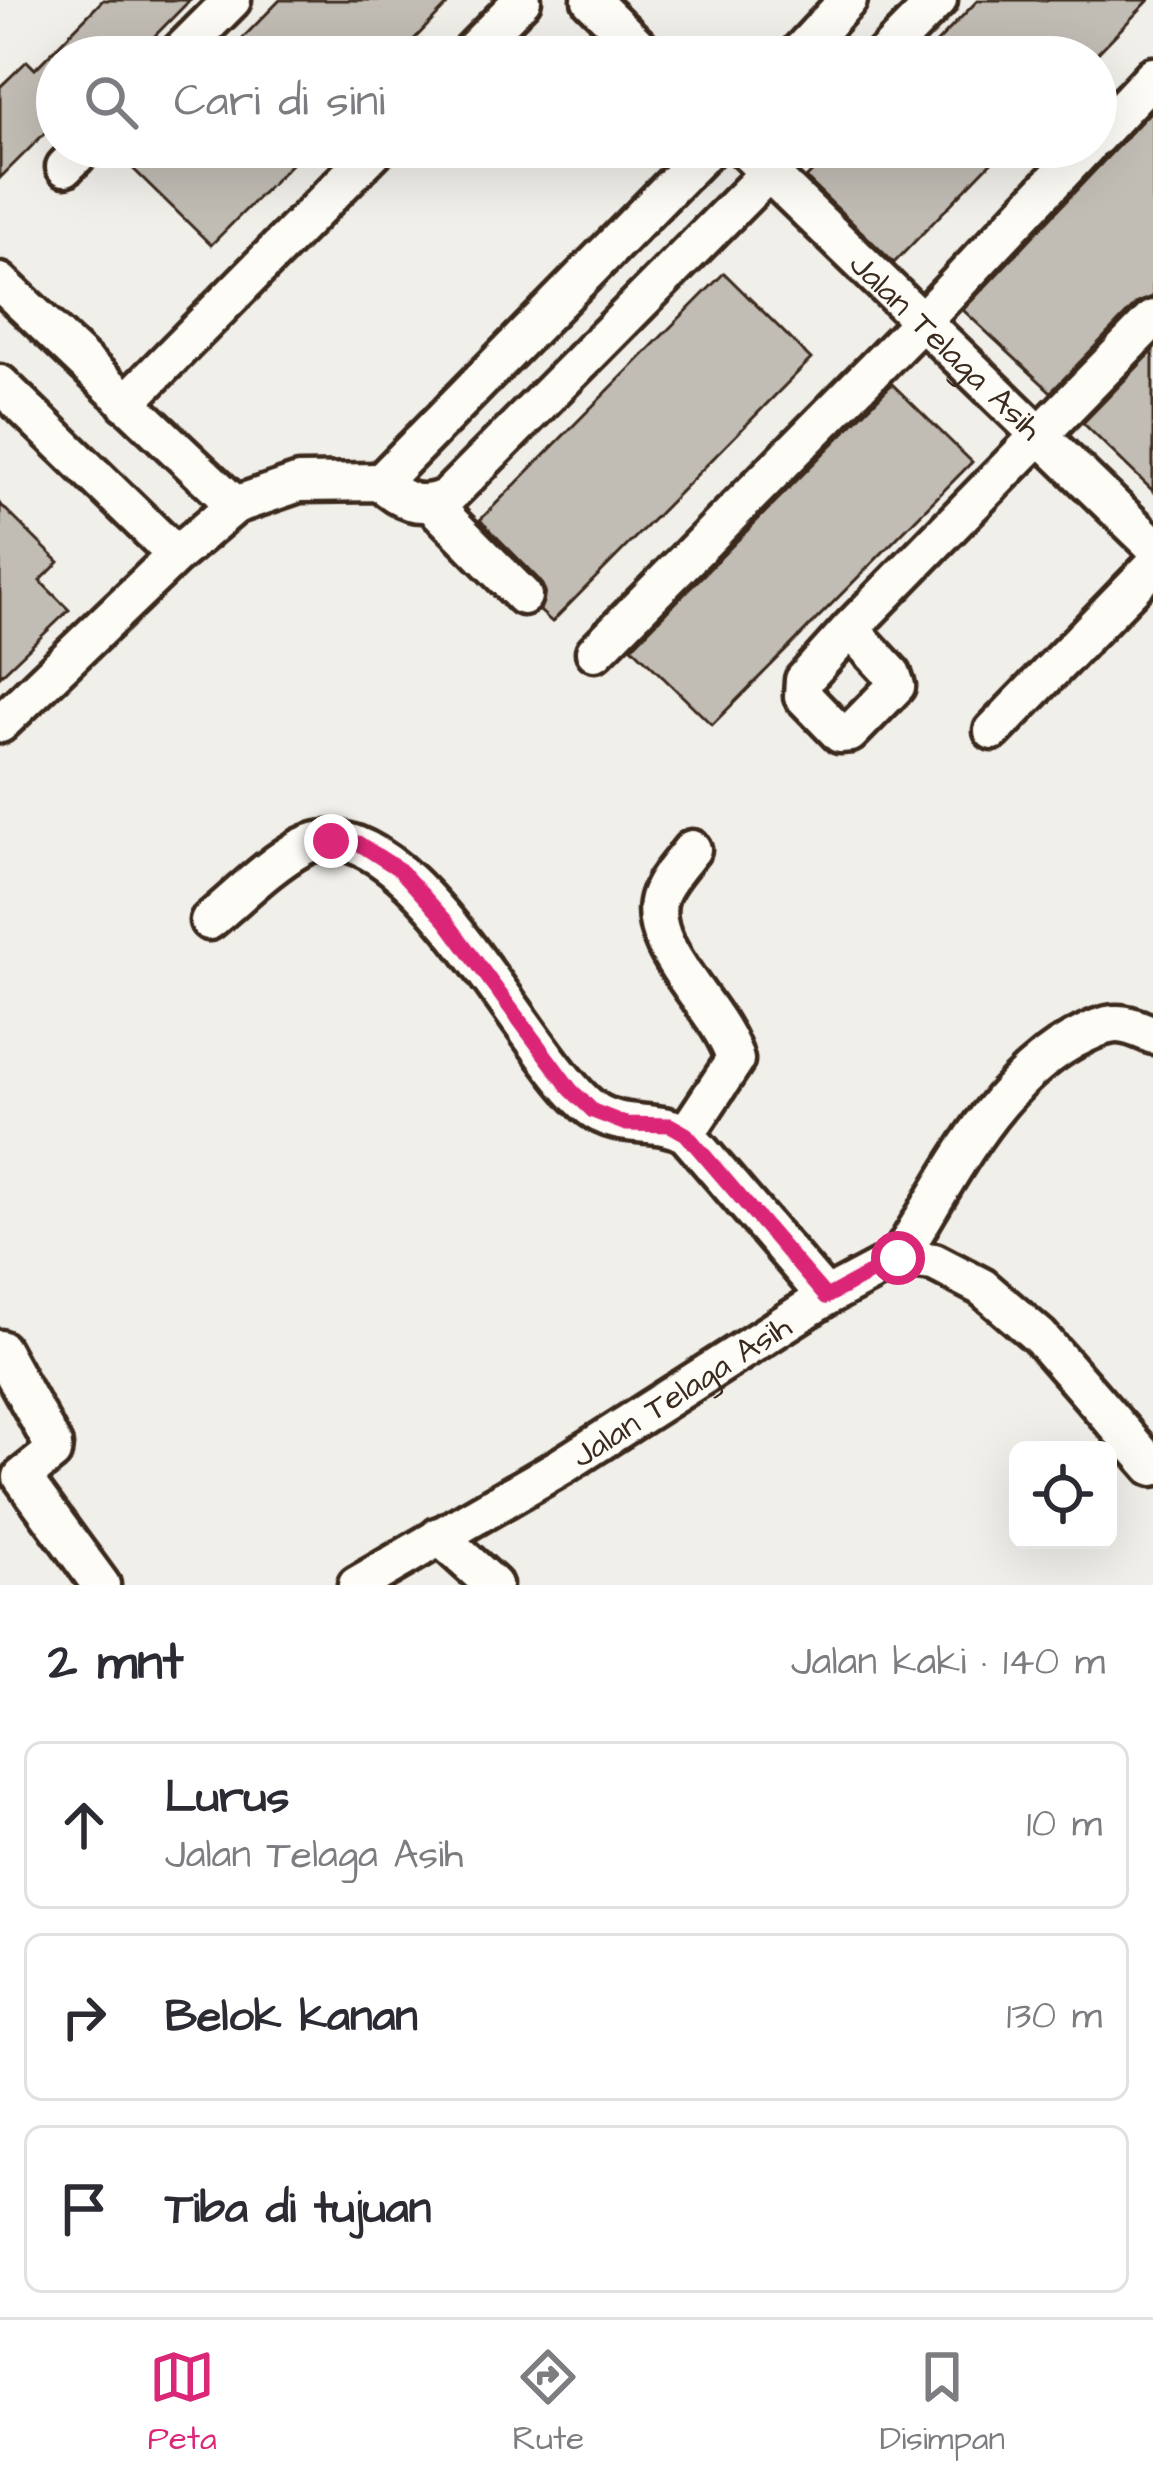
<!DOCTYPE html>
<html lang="id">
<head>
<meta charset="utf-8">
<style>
  :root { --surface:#fff; --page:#f2f2f3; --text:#2b2b33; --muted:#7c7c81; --line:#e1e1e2; --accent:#db2777 }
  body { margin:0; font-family:"Architects Daughter",sans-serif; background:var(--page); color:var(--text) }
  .controls { position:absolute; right:36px; bottom:36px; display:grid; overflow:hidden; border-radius:18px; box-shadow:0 12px 48px #0002 }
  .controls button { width:108px; height:108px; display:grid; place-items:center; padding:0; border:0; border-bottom:3px solid var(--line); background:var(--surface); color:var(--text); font:60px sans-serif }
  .stop { position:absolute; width:36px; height:36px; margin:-27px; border:9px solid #db2777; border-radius:50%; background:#fff }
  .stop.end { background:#db2777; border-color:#fff; box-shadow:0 3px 12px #0008 }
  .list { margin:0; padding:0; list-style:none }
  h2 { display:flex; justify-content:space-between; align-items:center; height:156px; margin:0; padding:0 48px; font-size:51px }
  h2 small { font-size:39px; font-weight:400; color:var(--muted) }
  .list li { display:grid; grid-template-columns:78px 1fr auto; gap:36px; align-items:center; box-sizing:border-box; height:168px; margin:0 24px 24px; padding:0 24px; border:3px solid var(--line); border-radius:18px }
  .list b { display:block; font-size:45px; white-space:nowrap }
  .list p { margin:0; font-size:39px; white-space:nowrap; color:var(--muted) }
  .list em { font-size:39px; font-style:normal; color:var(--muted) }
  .icon { flex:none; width:66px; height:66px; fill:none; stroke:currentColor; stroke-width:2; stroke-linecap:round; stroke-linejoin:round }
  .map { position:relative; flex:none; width:1153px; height:1585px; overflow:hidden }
  .search { position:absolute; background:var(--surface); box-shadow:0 12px 48px #0002; left:36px; right:36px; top:36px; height:132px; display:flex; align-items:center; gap:30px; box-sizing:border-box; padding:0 42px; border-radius:66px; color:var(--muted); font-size:45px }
  .sheet { height:732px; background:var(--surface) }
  nav { display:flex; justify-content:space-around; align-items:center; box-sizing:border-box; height:168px; border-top:3px solid var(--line); background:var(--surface); font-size:33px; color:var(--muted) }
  nav a { display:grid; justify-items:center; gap:6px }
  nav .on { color:var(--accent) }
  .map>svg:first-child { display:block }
</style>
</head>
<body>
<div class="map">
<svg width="1153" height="1585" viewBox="0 0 1153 1585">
  <rect width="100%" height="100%" fill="#f1efea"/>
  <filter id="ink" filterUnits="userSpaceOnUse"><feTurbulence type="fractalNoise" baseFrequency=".00833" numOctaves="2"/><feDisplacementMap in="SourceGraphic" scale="24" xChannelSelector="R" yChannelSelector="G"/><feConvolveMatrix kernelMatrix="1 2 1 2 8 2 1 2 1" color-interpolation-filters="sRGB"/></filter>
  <g filter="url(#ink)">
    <g fill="#c1bcb4" stroke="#3b2a1e" stroke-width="3">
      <path d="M103 0H190L134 57H57V121L0 178V87L27 61 35 69Z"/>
      <path d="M280 0H452L397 57H224Z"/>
      <path d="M978 0H1149L1094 57H923Z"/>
      <path d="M1153 109V297L1137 303 1051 392 963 310Z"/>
      <path d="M111 147H308L211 245Z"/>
      <path d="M836 147H1006L894 263 806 178Z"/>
      <path d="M724 273 811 359 552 622 540 611 545 591 540 581 480 520Z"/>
      <path d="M1153 351V491L1083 423Z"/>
      <path d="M892 384 972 462 712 725 632 647Z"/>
      <path d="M0 504 59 562 40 581 69 610 0 676Z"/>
    </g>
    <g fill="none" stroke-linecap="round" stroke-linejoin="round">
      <defs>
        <g id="minor">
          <path d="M591 0 649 57"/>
          <path d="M175 57 232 0"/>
          <path d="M466 57 522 0"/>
          <path d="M795 57 848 0"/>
          <path d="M882 57 938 0"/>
          <path d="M1096 137 1153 76"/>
          <path id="s1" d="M742 147 1153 545"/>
          <path d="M65 167 85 147"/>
          <path d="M0 282 235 505"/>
          <path d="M0 384 176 555"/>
          <path d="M126 403 378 147"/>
          <path d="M381 482 710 147"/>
          <path d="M432 504 523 596"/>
          <path d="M850 629 892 674 896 686 850 733 840 734 803 696 804 680 850 629 1153 319"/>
          <path d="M595 652 921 322 1086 147"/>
          <path d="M0 724 176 555 235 505 299 483 381 482C401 501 420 510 447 497L794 147"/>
          <path d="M993 731 1153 566"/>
          <path d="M209 921C238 897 269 865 302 847 402 793 526 1057 591 1108 621 1131 656 1117 686 1134L826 1297"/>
          <path d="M686 1134 735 1060C723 1010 641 947 660 895 666 879 681 863 692 849"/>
          <path d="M899 1258C948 1181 991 1086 1073 1040 1087 1033 1102 1024 1117 1024 1130 1024 1141 1030 1153 1035"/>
          <path d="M0 1349 53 1445 52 1453 22 1477 101 1585"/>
          <path d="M439 1536 493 1585"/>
          <path id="s2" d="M357 1585 562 1466 826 1297 899 1258 934 1262 982 1287 1040 1337 1153 1467"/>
        </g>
      </defs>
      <use href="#minor" stroke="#3b2a1e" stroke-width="45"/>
      <use href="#minor" stroke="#fdfcf7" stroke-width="36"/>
    </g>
  </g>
  <g fill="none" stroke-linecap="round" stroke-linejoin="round" filter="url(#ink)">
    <path stroke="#db2777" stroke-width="15" d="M331 841 358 843 400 870 446 921 571 1090 593 1111 626 1124 670 1125 686 1134 826 1297 898 1258"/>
  </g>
  <g text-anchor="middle" stroke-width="9" stroke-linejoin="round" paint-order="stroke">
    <g font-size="33" fill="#3b2a1e" stroke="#fdfcf7">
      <text dy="12" stroke="none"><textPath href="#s1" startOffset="285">Jalan Telaga Asih</textPath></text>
      <text dy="12" stroke="none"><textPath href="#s2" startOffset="378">Jalan Telaga Asih</textPath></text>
    </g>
  </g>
</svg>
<div class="controls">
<button><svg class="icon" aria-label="locate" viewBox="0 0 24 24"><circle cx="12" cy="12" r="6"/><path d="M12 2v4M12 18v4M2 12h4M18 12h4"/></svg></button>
</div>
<div class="stop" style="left:898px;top:1258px"></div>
<div class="stop end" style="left:331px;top:841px"></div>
<div class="search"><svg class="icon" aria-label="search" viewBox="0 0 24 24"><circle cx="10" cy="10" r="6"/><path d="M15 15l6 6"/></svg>Cari di sini</div>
</div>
<section class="sheet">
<h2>2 mnt<small>Jalan kaki · 140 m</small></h2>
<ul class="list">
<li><svg class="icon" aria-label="ahead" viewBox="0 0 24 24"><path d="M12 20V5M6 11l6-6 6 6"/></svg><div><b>Lurus</b><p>Jalan Telaga Asih</p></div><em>10 m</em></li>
<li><svg class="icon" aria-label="right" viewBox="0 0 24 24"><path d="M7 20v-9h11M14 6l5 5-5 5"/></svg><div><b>Belok kanan</b></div><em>130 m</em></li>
<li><svg class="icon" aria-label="arrive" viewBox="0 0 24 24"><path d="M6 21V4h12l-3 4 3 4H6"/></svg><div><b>Tiba di tujuan</b></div></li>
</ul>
</section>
<nav>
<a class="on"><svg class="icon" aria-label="map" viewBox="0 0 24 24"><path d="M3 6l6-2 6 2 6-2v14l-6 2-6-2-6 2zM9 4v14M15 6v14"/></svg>Peta</a>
<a><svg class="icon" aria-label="directions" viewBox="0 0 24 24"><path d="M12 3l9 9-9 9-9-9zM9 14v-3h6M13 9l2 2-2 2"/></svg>Rute</a>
<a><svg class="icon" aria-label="saved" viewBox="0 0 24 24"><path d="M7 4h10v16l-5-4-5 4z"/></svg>Disimpan</a>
</nav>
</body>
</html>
